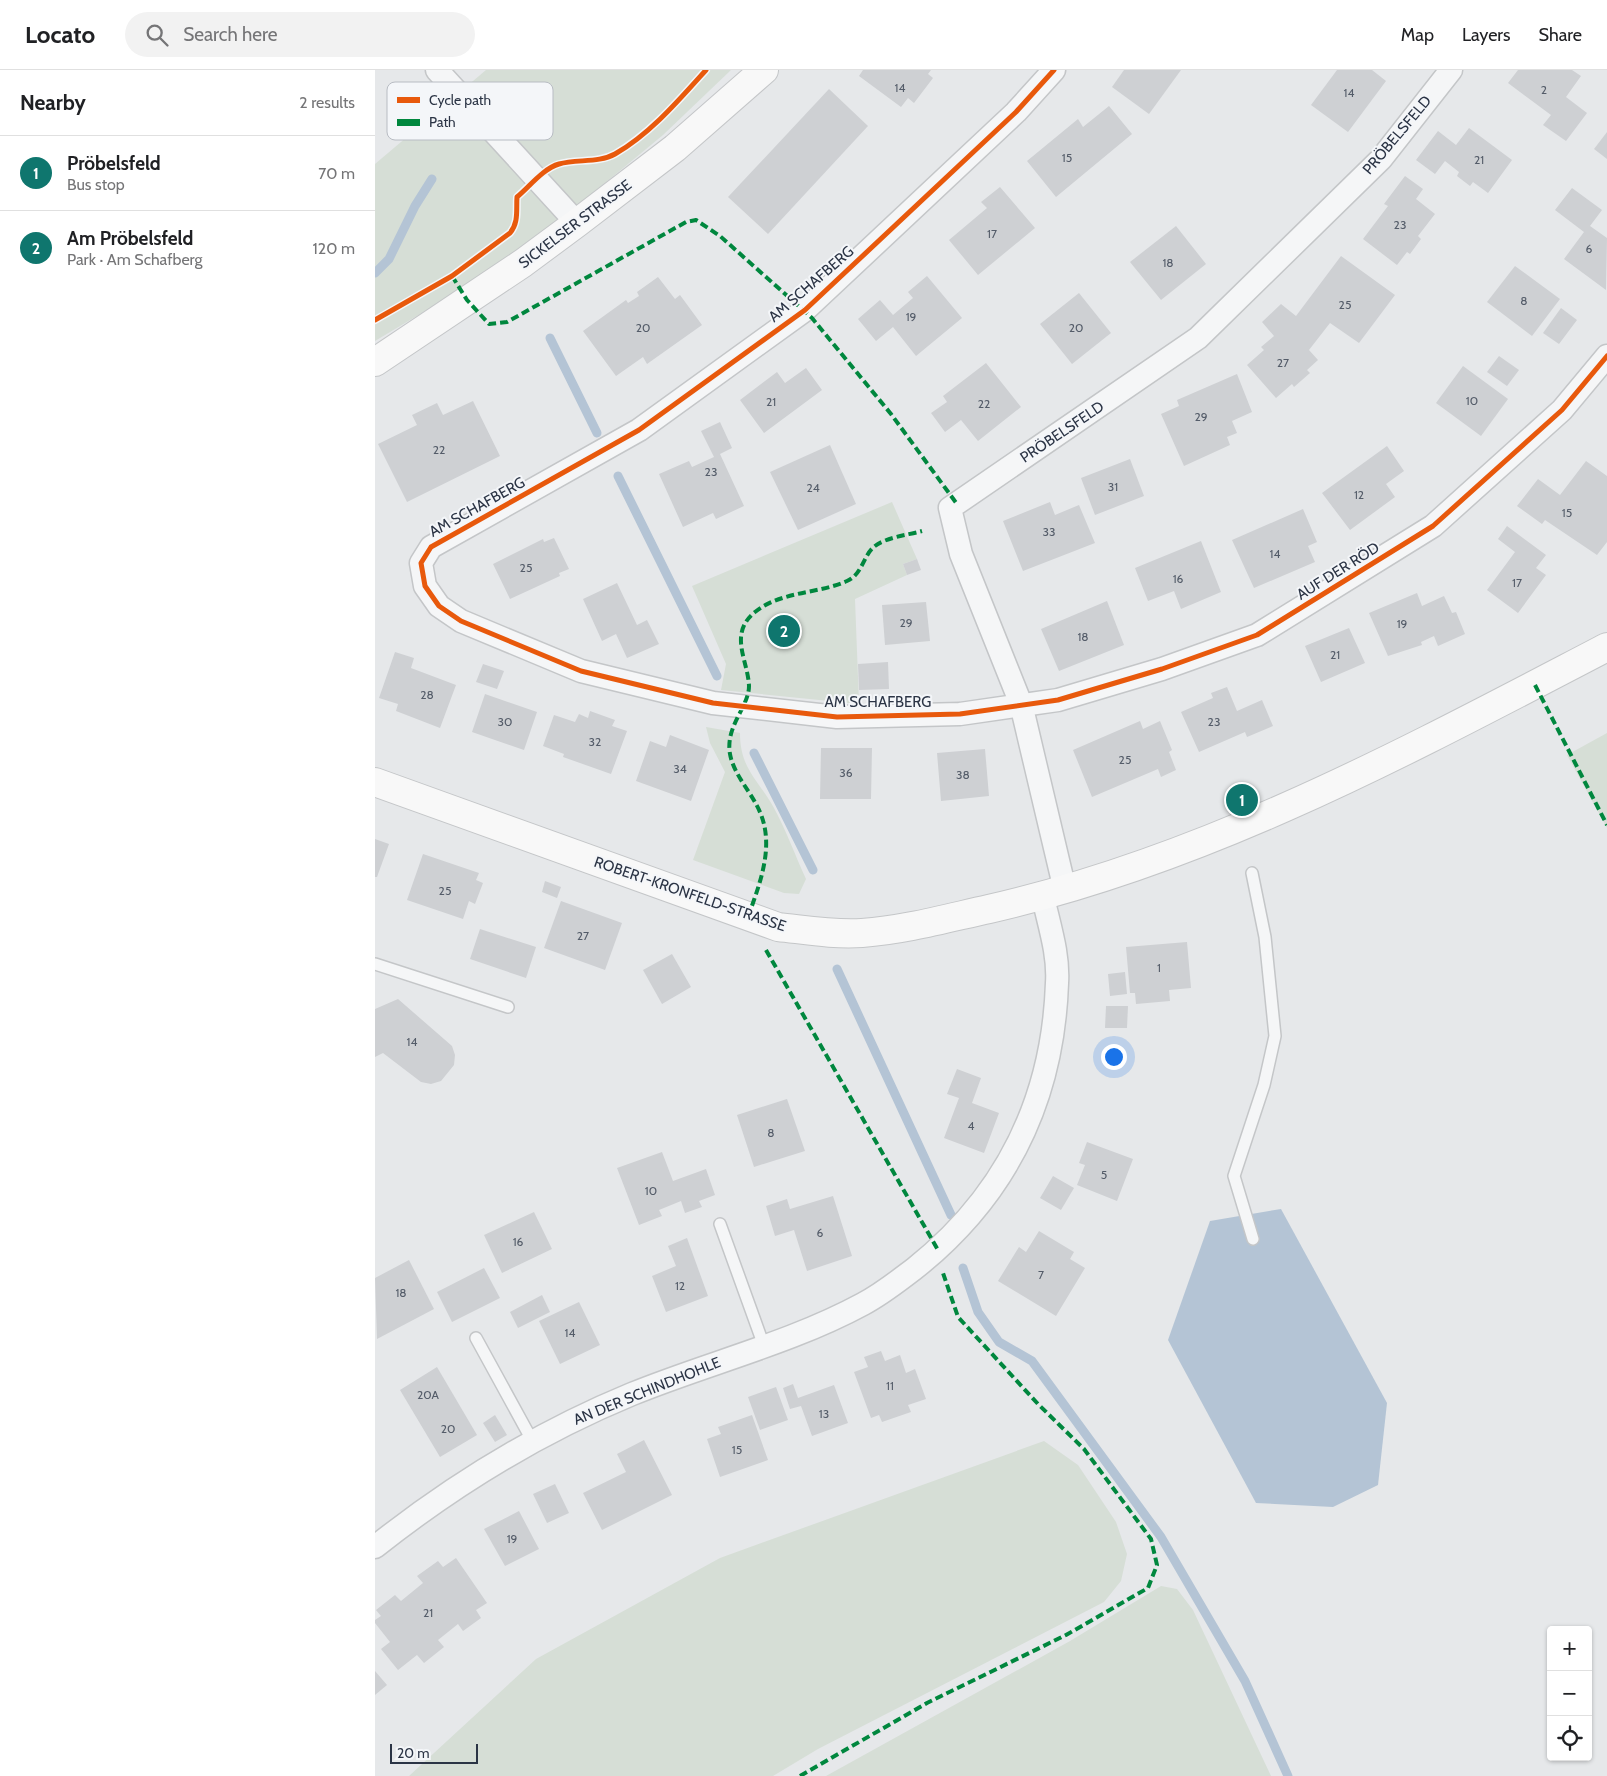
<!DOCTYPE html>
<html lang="en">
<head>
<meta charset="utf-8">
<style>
  :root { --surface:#fff; --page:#f2f2f2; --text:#202124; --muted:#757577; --line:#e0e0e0; --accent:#0f766e }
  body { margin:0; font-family:Cabin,sans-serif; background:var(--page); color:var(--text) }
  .controls { position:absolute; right:15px; bottom:15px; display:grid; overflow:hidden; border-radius:5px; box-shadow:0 1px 4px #0004 }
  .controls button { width:45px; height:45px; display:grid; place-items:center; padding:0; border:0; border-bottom:1px solid var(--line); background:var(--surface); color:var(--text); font:25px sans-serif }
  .scale { position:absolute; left:15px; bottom:12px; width:88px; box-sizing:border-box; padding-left:5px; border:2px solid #2b3445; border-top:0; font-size:14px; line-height:18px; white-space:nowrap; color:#2b3445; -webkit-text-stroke:4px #f4f6f9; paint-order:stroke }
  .you { position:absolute; left:738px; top:986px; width:18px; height:18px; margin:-12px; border:4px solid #fff; border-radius:50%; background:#1a73e8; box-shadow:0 0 0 8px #1a73e833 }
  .badge { display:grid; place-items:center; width:32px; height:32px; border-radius:50%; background:var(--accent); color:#fff; font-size:16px; font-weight:700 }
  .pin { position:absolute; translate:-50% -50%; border:2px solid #fff; box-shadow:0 1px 5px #0006 }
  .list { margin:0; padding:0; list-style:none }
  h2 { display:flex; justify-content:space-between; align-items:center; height:65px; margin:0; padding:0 20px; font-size:21px }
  h2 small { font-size:16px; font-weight:400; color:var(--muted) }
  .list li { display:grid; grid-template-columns:32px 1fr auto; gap:15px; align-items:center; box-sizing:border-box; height:75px; padding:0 20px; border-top:1px solid var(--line) }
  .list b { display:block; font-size:19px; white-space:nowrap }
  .list p { margin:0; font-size:16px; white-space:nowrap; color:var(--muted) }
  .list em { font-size:16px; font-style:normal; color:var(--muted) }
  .icon { flex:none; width:28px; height:28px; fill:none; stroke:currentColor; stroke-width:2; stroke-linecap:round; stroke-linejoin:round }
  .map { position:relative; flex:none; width:1232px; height:1706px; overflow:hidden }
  header { display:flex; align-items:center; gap:30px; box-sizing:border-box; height:70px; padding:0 25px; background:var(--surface); border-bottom:1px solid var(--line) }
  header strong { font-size:24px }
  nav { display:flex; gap:28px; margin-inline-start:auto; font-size:18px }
  .search { width:350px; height:45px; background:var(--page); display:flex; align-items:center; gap:12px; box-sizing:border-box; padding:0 18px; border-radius:28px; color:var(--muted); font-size:19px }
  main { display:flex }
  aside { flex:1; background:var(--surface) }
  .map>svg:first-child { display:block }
</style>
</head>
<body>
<header>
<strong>Locato</strong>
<div class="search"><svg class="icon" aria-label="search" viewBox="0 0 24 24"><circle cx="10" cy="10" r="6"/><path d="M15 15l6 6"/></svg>Search here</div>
<nav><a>Map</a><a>Layers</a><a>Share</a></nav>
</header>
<main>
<aside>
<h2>Nearby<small>2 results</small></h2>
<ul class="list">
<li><span class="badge">1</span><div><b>Pröbelsfeld</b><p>Bus stop</p></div><em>70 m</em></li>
<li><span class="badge">2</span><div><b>Am Pröbelsfeld</b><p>Park · Am Schafberg</p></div><em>120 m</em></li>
</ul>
</aside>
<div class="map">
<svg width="1232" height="1706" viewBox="0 0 1232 1706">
  <rect width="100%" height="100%" fill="#e6e8ea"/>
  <g fill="#d6ded6">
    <path d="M111 0H356L288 65 142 186 0 271V94Z"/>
    <path d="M517 432 542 489 528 494 532 505 480 529 484 634 346 620 351 594 317 516Z"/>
    <path d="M331 657 365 663C365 699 383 709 399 738 411 760 420 785 431 809L424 824 409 823 318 790 350 702 335 673Z"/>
    <path d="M1232 663V758L1192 685Z"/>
    <path d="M669 1371 703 1395 741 1452 752 1484 746 1511 729 1532 443 1679 398 1706H34L161 1589 345 1488Z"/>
    <path d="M786 1516 802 1519 818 1540 896 1706H451L695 1571Z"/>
  </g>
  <path fill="#b4c4d5" d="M906 1139 1012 1333 1003 1415 958 1437 881 1433 793 1270 835 1151Z"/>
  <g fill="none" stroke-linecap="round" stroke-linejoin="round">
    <g stroke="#b4c4d5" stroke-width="9">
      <path d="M0 203 14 189 40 136 57 109"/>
      <path d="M175 268 222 363"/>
      <path d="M243 406 342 606"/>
      <path d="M379 683 438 800"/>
      <path d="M462 899 576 1145"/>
      <path d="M588 1198 603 1242 624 1272 657 1291 786 1467 870 1611 913 1706"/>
    </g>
  </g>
  <g fill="#ced0d3">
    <path d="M488 0H556L553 4 558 8 539 33 533 28 526 37 484 6Z"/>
    <path d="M749 0H806L774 44 737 17Z"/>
    <path d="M962 0H997L1011 11 973 62 936 35Z"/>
    <path d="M1143 0H1197L1206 6 1191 27 1212 43 1191 71 1168 55 1176 45 1133 13Z"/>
    <path d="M454 19 493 56 393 164 353 127Z"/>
    <path d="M734 36 757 64 681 127 652 91 703 49 708 57Z"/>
    <path d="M1094 58 1137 90 1113 123 1098 112 1095 116 1082 106 1084 102 1070 91 1060 104 1041 90 1063 61 1081 75Z"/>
    <path d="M1232 62V89L1219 79Z"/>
    <path d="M1030 106 1048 119 1041 129 1060 144 1043 166 1046 169 1035 184 1032 182 1022 195 988 169 1013 136 1009 134Z"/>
    <path d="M625 117 660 158 603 205 574 170 612 138 606 132Z"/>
    <path d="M1197 118 1227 140 1215 156 1232 168 1231 220 1189 189 1209 162 1180 140Z"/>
    <path d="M801 156 831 194 786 230 755 192Z"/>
    <path d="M966 186 1020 225 984 273 955 253 934 280 943 290 932 300 935 303 919 317 917 314 901 328 872 295 889 280 886 277 899 266 887 252 906 234 921 246Z"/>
    <path d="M1140 196 1185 229 1157 266 1112 232Z"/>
    <path d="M552 206 587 248 541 286 518 257 501 271 483 249 505 230 518 245 538 228 533 222Z"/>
    <path d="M283 207 300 229 305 225 327 255 272 294 268 287 241 306 208 261 251 230 253 233 264 226 262 222Z"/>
    <path d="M704 223 736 263 697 294 665 254Z"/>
    <path d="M1186 238 1202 250 1184 274 1168 263Z"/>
    <path d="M1124 286 1144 300 1132 316 1112 302Z"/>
    <path d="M611 293 646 337 603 371 586 350 570 362 556 343 572 332 568 326Z"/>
    <path d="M1088 296 1133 329 1106 366 1061 333Z"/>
    <path d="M431 298 447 320 389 363 365 330 402 302 410 313Z"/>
    <path d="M862 304 877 342 857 351 862 363 852 367 855 375 809 396 786 344 804 336 802 330Z"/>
    <path d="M98 331 125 386 32 432 3 374 42 355 37 345 62 333 68 345Z"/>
    <path d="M345 352 357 378 345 384 369 436 341 449 338 443 308 457 284 404 314 391 317 397 339 387 326 361Z"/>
    <path d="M455 375 481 434 423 460 395 402Z"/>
    <path d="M1012 376 1029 401 1011 414 1020 427 975 460 947 423Z"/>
    <path d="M755 389 769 426 720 445 706 408Z"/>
    <path d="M1211 391 1232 406V472L1222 485 1170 450 1167 454 1142 436 1163 409 1185 425Z"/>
    <path d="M675 432 680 445 704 435 720 473 648 501 628 451Z"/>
    <path d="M928 439 942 472 933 476 940 492 879 518 857 470Z"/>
    <path d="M1132 456 1171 485 1161 498 1171 505 1143 543 1112 520 1140 482 1123 469Z"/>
    <path d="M179 468 194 499 184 503 185 506 135 529 118 494 168 469 169 472Z"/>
    <path d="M826 471 846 522 806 539 799 521 773 531 760 498Z"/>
    <path d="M542 489 546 500 532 505 528 494Z"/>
    <path d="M242 513 262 555 272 550 284 574 252 588 241 564 227 571 208 529Z"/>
    <path d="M1042 523 1047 536 1069 526 1077 543 1081 542 1090 564 1063 576 1059 566 1046 572 1047 575 1013 586 994 543Z"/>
    <path d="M732 531 749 575 684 601 666 559Z"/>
    <path d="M551 532 555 571 510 575 507 535Z"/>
    <path d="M974 558 990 593 946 612 930 576Z"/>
    <path d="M20 582 39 588 36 598 81 615 65 658 21 641 23 634 4 628Z"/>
    <path d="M513 592 514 619 484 620 483 594Z"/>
    <path d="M108 594 129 601 122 619 101 612Z"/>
    <path d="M852 617 862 641 887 630 898 656 872 667 870 662 824 682 806 642 838 628 836 623Z"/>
    <path d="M110 624 162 642 149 680 97 662Z"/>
    <path d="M215 641 240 650 237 656 252 661 236 704 188 687 189 684 168 676 179 645 200 652 204 644 213 648Z"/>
    <path d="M765 651 768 659 785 651 797 680 794 682 801 700 786 707 783 699 717 727 698 680Z"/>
    <path d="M295 665 334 680 316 731 261 711 275 671 291 677Z"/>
    <path d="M446 678H497L496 729H445Z"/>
    <path d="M610 679 614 726 566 731 562 683Z"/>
    <path d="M0 769 14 774 2 807H0Z"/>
    <path d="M48 784 104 803 101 810 108 813 100 834 94 831 88 849 32 830Z"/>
    <path d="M170 811 186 817 182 828 167 822Z"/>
    <path d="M186 831 247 853 230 900 169 878Z"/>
    <path d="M105 859 161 877 151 908 95 889Z"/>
    <path d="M812 872 816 918 794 920 795 931 761 934 760 923H755L751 877Z"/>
    <path d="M297 884 316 917 287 934 268 900Z"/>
    <path d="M750 902 752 924 735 926 733 904Z"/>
    <path d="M23 929 77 976 80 985 79 995 66 1011 56 1014 46 1012 8 983 0 987V939Z"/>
    <path d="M731 936H753L752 958H730Z"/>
    <path d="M582 999 606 1008 597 1033 624 1043 609 1083 569 1068 584 1028 572 1024Z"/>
    <path d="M412 1029 430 1081 379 1097 362 1045Z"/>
    <path d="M712 1072 758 1089 742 1131 702 1115 710 1095 704 1093Z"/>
    <path d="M287 1082 298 1111 331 1099 340 1125 324 1131 327 1137 310 1143 306 1131 284 1140 287 1146 264 1155 242 1098Z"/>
    <path d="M678 1106 699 1118 686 1140 665 1128Z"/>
    <path d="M458 1126 477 1186 432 1201 419 1160 400 1166 391 1136 412 1129 415 1139Z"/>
    <path d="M159 1142 177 1179 127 1203 109 1165Z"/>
    <path d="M664 1161 699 1182 695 1189 710 1198 681 1246 623 1211 644 1177 651 1182Z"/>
    <path d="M312 1168 333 1226 291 1242 277 1206 301 1196 293 1176Z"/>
    <path d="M34 1190 59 1239 2 1269 0 1208Z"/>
    <path d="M109 1198 125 1228 77 1252 62 1222Z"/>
    <path d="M167 1225 175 1242 143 1258 135 1242Z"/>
    <path d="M204 1232 225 1275 185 1294 164 1251Z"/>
    <path d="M506 1281 510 1291 525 1285 531 1303 540 1299 551 1329 533 1335 536 1342 507 1352 504 1345 496 1348 479 1302 493 1297 489 1287Z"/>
    <path d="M62 1297 102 1365 65 1387 25 1320Z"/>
    <path d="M418 1314 423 1328 459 1315 473 1353 437 1366 426 1336 415 1339 408 1318Z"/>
    <path d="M401 1317 413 1350 385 1360 373 1327Z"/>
    <path d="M120 1345 132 1365 120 1372 108 1353Z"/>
    <path d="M377 1345 393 1390 345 1407 332 1369 346 1364 343 1357Z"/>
    <path d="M269 1370 297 1425 227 1460 208 1423 251 1402 242 1384Z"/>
    <path d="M180 1414 194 1443 172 1453 158 1424Z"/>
    <path d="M144 1441 164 1479 130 1496 109 1459Z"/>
    <path d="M81 1488 112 1533 101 1540 106 1548 88 1561 83 1554 63 1570 69 1577 49 1593 42 1585 23 1600 6 1579 15 1572 0 1553V1550L6 1546 1 1540 20 1525 26 1531 48 1513 42 1506 63 1491 68 1497Z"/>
    <path d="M0 1601 12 1615 0 1625Z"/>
  </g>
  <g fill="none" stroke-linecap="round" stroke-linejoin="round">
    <defs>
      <g id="lane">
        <path d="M877 803 890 867 900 966 889 1015 859 1106 878 1169"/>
        <path d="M0 894 133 937"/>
        <path d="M345 1154 389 1276"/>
        <path d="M101 1268 158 1372"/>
      </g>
      <g id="street">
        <path d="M62 0 202 153"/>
        <path d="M679 0 641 42 430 240 264 360 56 477 46 493 50 516 64 536 86 551 206 601 338 633 462 647 585 644 683 630 787 599 882 565 1058 456 1187 340 1232 286"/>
        <path d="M690 820 646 634 586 484 575 438 823 268 1006 89 1076 0"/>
        <path d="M0 1477C78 1415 165 1362 257 1324 333 1293 416 1273 488 1234 507 1224 523 1211 539 1199 631 1126 678 1030 682 913 684 884 674 855 668 827"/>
      </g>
      <g id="secondary">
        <path d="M0 292 148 193 202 153 300 78 389 0"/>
        <path d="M0 712 403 857C431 860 459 865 487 863 530 860 573 848 614 839 834 789 1034 680 1232 577"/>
      </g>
    </defs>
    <use href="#lane" stroke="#c4c6c8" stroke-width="14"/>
    <use href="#street" stroke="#c4c6c8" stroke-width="25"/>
    <use href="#secondary" stroke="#c4c6c8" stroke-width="30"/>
    <use href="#lane" stroke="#f5f6f7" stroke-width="11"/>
    <use href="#street" stroke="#f5f6f7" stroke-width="22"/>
    <use href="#secondary" stroke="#f8f8f8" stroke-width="28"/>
    <g stroke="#00873e" stroke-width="4" stroke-dasharray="8 4" stroke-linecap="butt">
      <path d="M77 206 92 230 114 254 132 252 311 152 321 150 345 166 437 248 516 344 582 434"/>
      <path d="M1160 615 1232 755"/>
      <path d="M373 847C386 810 402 771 381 734 373 719 358 702 355 684 350 656 374 637 374 616 373 590 353 564 380 542 406 521 443 524 472 511 488 504 488 485 500 476 512 467 533 465 547 461"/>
      <path d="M391 880 563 1180"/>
      <path d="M425 1706 552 1633 691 1565 773 1518 782 1495 776 1469 709 1379 663 1334 583 1247 568 1203"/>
    </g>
    <defs>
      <g id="cycleway">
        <path d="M679 0 641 42 430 240 264 360 56 477 46 493 50 516 64 536 86 551 206 601 338 633 462 647 585 644 683 630 787 599 882 565 1058 456 1187 340 1232 286"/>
        <path d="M0 250 77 206 135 163C144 152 141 140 142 127 154 117 169 98 184 94 202 89 224 93 240 84 275 64 304 30 331 0"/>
      </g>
    </defs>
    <use href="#cycleway" stroke="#f4f6f9" stroke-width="8"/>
    <use href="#cycleway" stroke="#e8590c" stroke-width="5"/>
  </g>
  <g text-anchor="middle" stroke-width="4" stroke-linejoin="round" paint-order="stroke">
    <g font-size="12" fill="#545c69">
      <text x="525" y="22">14</text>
      <text x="1169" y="24">2</text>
      <text x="974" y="27">14</text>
      <text x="692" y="92">15</text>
      <text x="1104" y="94">21</text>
      <text x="1025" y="159">23</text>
      <text x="617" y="168">17</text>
      <text x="1214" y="183">6</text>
      <text x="793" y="197">18</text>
      <text x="1149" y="235">8</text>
      <text x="970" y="239">25</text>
      <text x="536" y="251">19</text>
      <text x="268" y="262">20</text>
      <text x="701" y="262">20</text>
      <text x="908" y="297">27</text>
      <text x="1097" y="335">10</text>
      <text x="396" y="336">21</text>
      <text x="609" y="338">22</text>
      <text x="826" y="351">29</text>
      <text x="64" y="384">22</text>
      <text x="336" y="406">23</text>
      <text x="738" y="421">31</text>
      <text x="438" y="422">24</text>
      <text x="984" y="429">12</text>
      <text x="1192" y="447">15</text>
      <text x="674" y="466">33</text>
      <text x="900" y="488">14</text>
      <text x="151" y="502">25</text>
      <text x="803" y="513">16</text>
      <text x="1142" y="517">17</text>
      <text x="531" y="557">29</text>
      <text x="1027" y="558">19</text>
      <text x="708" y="571">18</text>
      <text x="960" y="589">21</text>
      <text x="52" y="629">28</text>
      <text x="130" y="656">30</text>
      <text x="839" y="656">23</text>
      <text x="220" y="676">32</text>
      <text x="750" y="694">25</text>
      <text x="305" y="703">34</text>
      <text x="471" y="707">36</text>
      <text x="588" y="709">38</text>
      <text x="70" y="825">25</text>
      <text x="208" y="870">27</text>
      <text x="784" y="902">1</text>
      <text x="37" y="976">14</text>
      <text x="596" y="1060">4</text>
      <text x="396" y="1067">8</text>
      <text x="729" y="1109">5</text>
      <text x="276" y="1125">10</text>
      <text x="445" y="1167">6</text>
      <text x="143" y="1176">16</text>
      <text x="666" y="1209">7</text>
      <text x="305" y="1220">12</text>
      <text x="26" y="1227">18</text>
      <text x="195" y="1267">14</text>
      <text x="515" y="1320">11</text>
      <text x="53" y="1329">20A</text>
      <text x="449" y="1348">13</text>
      <text x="73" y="1363">20</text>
      <text x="362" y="1384">15</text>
      <text x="137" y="1473">19</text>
      <text x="53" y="1547">21</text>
    </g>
    <g font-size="15" fill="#2b3445" stroke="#f4f6f9">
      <text transform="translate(1022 65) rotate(-50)" y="5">PRÖBELSFELD</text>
      <text transform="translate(200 154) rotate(-37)" y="5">SICKELSER STRASSE</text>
      <text transform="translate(436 214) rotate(-41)" y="5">AM SCHAFBERG</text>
      <text transform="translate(687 362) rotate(-34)" y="5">PRÖBELSFELD</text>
      <text transform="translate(102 437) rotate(-29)" y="5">AM SCHAFBERG</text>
      <text transform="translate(963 501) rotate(-32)" y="5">AUF DER RÖD</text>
      <text x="503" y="637">AM SCHAFBERG</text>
      <text transform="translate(315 824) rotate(19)" y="5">ROBERT-KRONFELD-STRASSE</text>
      <text transform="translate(272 1321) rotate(-22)" y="5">AN DER SCHINDHOHLE</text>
    </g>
  </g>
  <rect x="12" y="12" width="166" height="58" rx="8" fill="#f4f6f9" stroke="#b8bcc3" stroke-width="1"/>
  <rect x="22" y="27" width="23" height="6" fill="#e8590c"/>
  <rect x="22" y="49" width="23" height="7" fill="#00873e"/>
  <g font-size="14" fill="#2b3445">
    <text x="54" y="35">Cycle path</text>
    <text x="54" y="57">Path</text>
  </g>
</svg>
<div class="controls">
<button>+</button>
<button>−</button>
<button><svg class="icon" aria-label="locate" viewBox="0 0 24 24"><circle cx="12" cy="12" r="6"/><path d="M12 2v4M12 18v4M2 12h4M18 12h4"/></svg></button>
</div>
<div class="scale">20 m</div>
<div class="you"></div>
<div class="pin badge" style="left:867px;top:730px">1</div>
<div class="pin badge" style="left:409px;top:561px">2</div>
</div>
</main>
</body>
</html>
